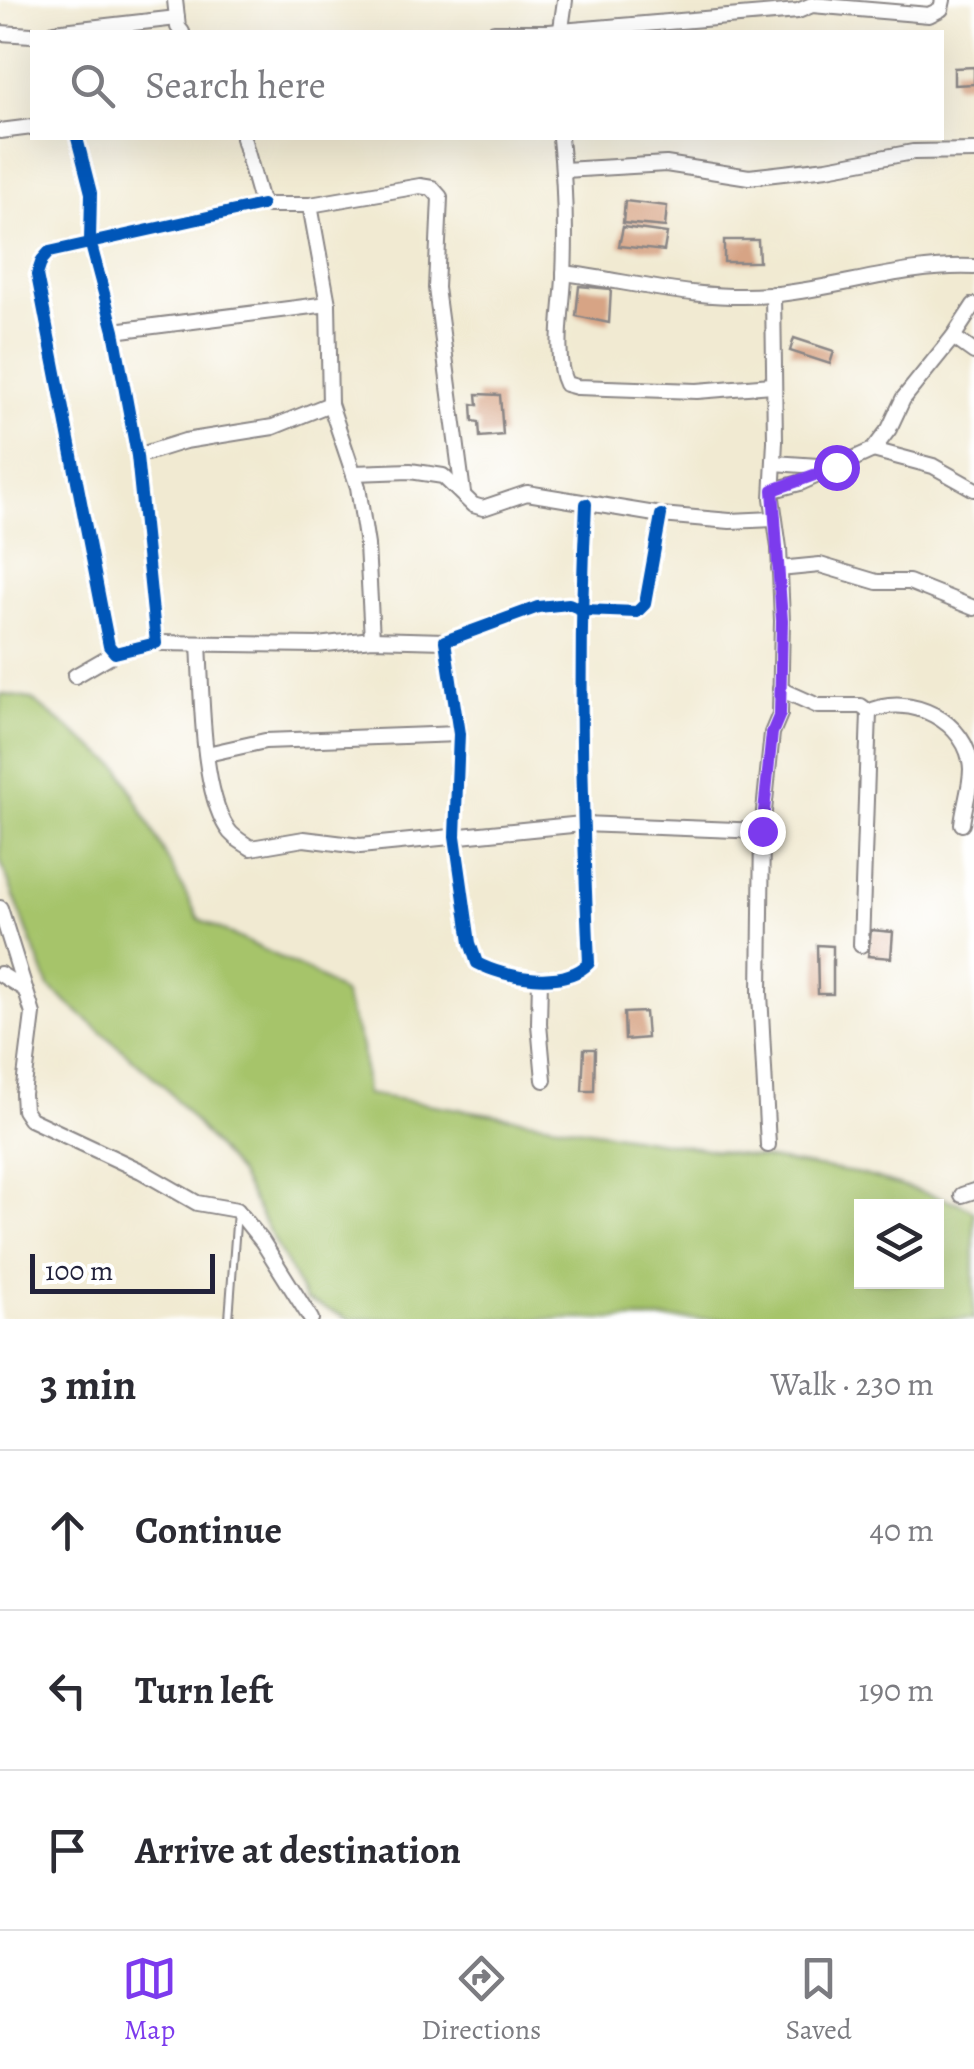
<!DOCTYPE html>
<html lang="en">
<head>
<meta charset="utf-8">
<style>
  :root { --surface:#fff; --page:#f7f7f7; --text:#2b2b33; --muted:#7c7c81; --line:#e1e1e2; --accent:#7c3aed }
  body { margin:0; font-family:Alegreya,serif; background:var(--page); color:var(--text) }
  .controls { position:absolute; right:30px; bottom:30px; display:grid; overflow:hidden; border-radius:0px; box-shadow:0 10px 40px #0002 }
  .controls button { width:90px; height:90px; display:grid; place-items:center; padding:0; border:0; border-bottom:2px solid var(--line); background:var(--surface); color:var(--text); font:50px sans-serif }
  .scale { position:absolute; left:30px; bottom:25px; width:185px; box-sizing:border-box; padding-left:10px; border:5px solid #22223b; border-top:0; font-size:28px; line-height:35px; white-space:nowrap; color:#22223b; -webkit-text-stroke:8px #fff; paint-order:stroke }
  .stop { position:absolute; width:30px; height:30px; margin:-22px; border:8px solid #7c3aed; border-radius:50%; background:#fff }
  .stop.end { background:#7c3aed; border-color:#fff; box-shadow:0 2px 10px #0008 }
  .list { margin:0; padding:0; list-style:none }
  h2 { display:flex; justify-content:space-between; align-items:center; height:130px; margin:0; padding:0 40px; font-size:42px }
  h2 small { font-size:32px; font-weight:400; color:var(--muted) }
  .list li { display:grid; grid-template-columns:65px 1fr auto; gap:30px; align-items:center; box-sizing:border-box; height:160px; padding:0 40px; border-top:2px solid var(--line) }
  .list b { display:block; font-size:38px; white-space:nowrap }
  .list em { font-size:32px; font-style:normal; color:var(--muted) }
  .icon { flex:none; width:55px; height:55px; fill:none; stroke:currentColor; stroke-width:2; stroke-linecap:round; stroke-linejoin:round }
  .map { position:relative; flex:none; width:974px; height:1319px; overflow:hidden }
  .search { position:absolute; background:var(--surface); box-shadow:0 10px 40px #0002; left:30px; right:30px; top:30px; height:110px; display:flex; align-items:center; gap:25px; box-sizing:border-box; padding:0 35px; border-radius:0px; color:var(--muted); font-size:38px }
  .sheet { height:610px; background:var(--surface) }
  nav { display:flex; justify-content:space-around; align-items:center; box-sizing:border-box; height:140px; border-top:2px solid var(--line); background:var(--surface); font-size:28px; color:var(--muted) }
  nav a { display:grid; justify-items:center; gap:5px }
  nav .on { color:var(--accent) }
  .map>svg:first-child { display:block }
</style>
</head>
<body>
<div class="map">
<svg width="974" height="1319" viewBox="0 0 974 1319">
  <rect width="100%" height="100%" fill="#fff"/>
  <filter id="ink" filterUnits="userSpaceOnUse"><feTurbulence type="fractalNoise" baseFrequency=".01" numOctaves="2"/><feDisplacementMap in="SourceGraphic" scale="20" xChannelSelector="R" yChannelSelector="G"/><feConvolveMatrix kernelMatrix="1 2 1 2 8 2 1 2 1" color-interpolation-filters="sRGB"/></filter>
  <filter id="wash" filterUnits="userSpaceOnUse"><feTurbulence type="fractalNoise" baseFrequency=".0048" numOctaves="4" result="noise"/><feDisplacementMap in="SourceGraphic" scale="40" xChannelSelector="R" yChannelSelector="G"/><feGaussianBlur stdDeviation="2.25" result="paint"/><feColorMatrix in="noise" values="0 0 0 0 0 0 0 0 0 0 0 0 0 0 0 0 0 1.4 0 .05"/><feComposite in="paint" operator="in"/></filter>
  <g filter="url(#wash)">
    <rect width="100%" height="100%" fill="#f1ead2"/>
    <path fill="#a6c46b" stroke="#647353" stroke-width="2.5" fill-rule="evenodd" d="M0 694 31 699 120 768 199 919 311 972 343 993 362 1046 366 1094 861 1174 958 1203 974 1211V1319H350L306 1300 238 1173 164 1086 49 987 0 860ZM862 1206H936V1282H862Z"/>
    <g id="blocks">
      <g fill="#d7a485">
        <path d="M974 67V84L954 85V68Z"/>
        <path d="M625 201 667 206 665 227 623 223Z"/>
        <path d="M623 227 667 233 664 251 619 246Z"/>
        <path d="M724 240H758L759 262H724Z"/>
        <path d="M579 286 611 289 609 323 576 316Z"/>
        <path d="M794 338 834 351 830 364 790 351Z"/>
        <path d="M477 394 500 395 503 435 480 437 479 422 473 421 472 404 478 405Z"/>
        <path d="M871 930 893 932 891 958 868 956Z"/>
        <path d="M817 945 833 946V994H818Z"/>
        <path d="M645 1012 647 1038 625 1040 624 1013Z"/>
        <path d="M584 1049H595L594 1091H582Z"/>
      </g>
    </g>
  </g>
  <g filter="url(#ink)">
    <use href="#blocks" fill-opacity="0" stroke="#8a8686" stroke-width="2.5"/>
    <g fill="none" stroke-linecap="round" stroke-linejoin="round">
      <defs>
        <path id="service" d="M229 1319 237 1211"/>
        <g id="minor">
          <path d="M175 0 178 27 182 32"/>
          <path d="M561 29 565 0"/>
          <path d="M54 32 177 18"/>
          <path d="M494 32H549L798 11 812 5 929 15 941 9 943 0"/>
          <path d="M0 33 32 35"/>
          <path d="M0 131 32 127"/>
          <path d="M77 138 91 193 90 241 114 331 137 456 156 643 115 653 109 646 37 275 42 260 49 252 262 205"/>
          <path d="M243 138 262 205H310L328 304 330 404 358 487 367 545 372 639"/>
          <path d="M560 138C565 184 566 230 564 277 563 306 553 358 566 384L577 387 697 391 772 385"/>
          <path d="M564 170 666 164 749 177 827 168 913 152 974 151"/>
          <path d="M310 205 420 186 432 188 440 197 436 288 463 493"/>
          <path d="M564 273C633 282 700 301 769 295 837 289 905 264 974 267"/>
          <path d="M114 331 328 304"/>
          <path d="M953 337 974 352"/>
          <path d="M873 450 933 466 974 489"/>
          <path d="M137 456 185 441 273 427 330 404"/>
          <path d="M774 463 833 467"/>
          <path d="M354 473 410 471 443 476 473 505 483 508 527 493 661 515 730 521 774 519"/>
          <path d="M773 490 800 483 873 450 889 429 903 399 953 337 974 305"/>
          <path d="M586 504C578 657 582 811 589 963 564 989 505 978 477 963L470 943 455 836 459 734 445 641 538 607 569 604 583 610 637 612 645 604 661 515"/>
          <path d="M779 569 820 565 877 582H909L974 608"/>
          <path d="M156 643 317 645 372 639 445 641"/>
          <path d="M199 644C202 692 201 788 227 828 232 837 242 842 251 848L304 839 360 846 582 824 762 831"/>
          <path d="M75 676 115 653"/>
          <path d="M780 689 818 706H861L869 712 861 945"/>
          <path d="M869 712C908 692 969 721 971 769 971 786 964 807 962 824"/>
          <path d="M207 754 265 741 459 734"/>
          <path d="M0 908 33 1014 23 1094 24 1110 30 1119 141 1171 197 1203 237 1210 262 1241 311 1319"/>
          <path d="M0 974 23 988"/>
          <path d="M540 978 539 1024 544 1080"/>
          <path d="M768 1145 760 993 762 831 772 733 780 714 782 621 779 548 772 498 775 441 773 294"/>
          <path d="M962 1195 974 1191"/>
        </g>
      </defs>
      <use href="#service" stroke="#8a8686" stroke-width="10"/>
      <use href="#minor" stroke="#8a8686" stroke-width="18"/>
      <use href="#service" stroke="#fff" stroke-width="6"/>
      <use href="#minor" stroke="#fff" stroke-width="14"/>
      <defs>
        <g id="cycleway">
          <path d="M77 138 91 193 90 241 114 331 137 456 156 643 115 653 109 646 37 275 42 260 49 252 262 205"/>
          <path d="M586 504C578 657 582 811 589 963 564 989 505 978 477 963L470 943 455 836 459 734 445 641 538 607 569 604 583 610 637 612 645 604 661 515"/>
        </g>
      </defs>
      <use href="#cycleway" stroke="#fff" stroke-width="19"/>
      <use href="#cycleway" stroke="#0057b8" stroke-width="12"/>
    </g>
  </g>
  <g fill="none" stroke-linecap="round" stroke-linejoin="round" filter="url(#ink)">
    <path stroke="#7c3aed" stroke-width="12" d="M762 831 772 733 780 714 782 621 773 490 836 467"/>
  </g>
</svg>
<div class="controls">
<button><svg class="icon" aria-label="layers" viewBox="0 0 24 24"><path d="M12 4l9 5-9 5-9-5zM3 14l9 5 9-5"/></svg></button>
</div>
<div class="scale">100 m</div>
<div class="stop" style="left:836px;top:467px"></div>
<div class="stop end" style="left:762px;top:831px"></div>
<div class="search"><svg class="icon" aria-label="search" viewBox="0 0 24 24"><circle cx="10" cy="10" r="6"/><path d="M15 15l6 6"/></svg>Search here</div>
</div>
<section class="sheet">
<h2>3 min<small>Walk · 230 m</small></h2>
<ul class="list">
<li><svg class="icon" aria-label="ahead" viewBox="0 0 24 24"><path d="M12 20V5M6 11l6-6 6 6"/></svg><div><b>Continue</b></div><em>40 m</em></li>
<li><svg class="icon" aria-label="left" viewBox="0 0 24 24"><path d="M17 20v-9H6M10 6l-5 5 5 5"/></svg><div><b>Turn left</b></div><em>190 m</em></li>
<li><svg class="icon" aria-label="arrive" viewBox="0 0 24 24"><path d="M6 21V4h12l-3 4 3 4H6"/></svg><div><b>Arrive at destination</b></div></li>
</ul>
</section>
<nav>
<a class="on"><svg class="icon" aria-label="map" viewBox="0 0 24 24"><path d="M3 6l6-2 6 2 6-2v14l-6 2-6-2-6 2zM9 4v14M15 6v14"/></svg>Map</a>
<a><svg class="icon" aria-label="directions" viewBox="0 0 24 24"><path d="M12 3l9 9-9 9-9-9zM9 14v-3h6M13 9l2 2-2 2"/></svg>Directions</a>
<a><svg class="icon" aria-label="saved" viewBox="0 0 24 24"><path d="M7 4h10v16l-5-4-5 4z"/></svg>Saved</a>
</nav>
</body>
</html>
